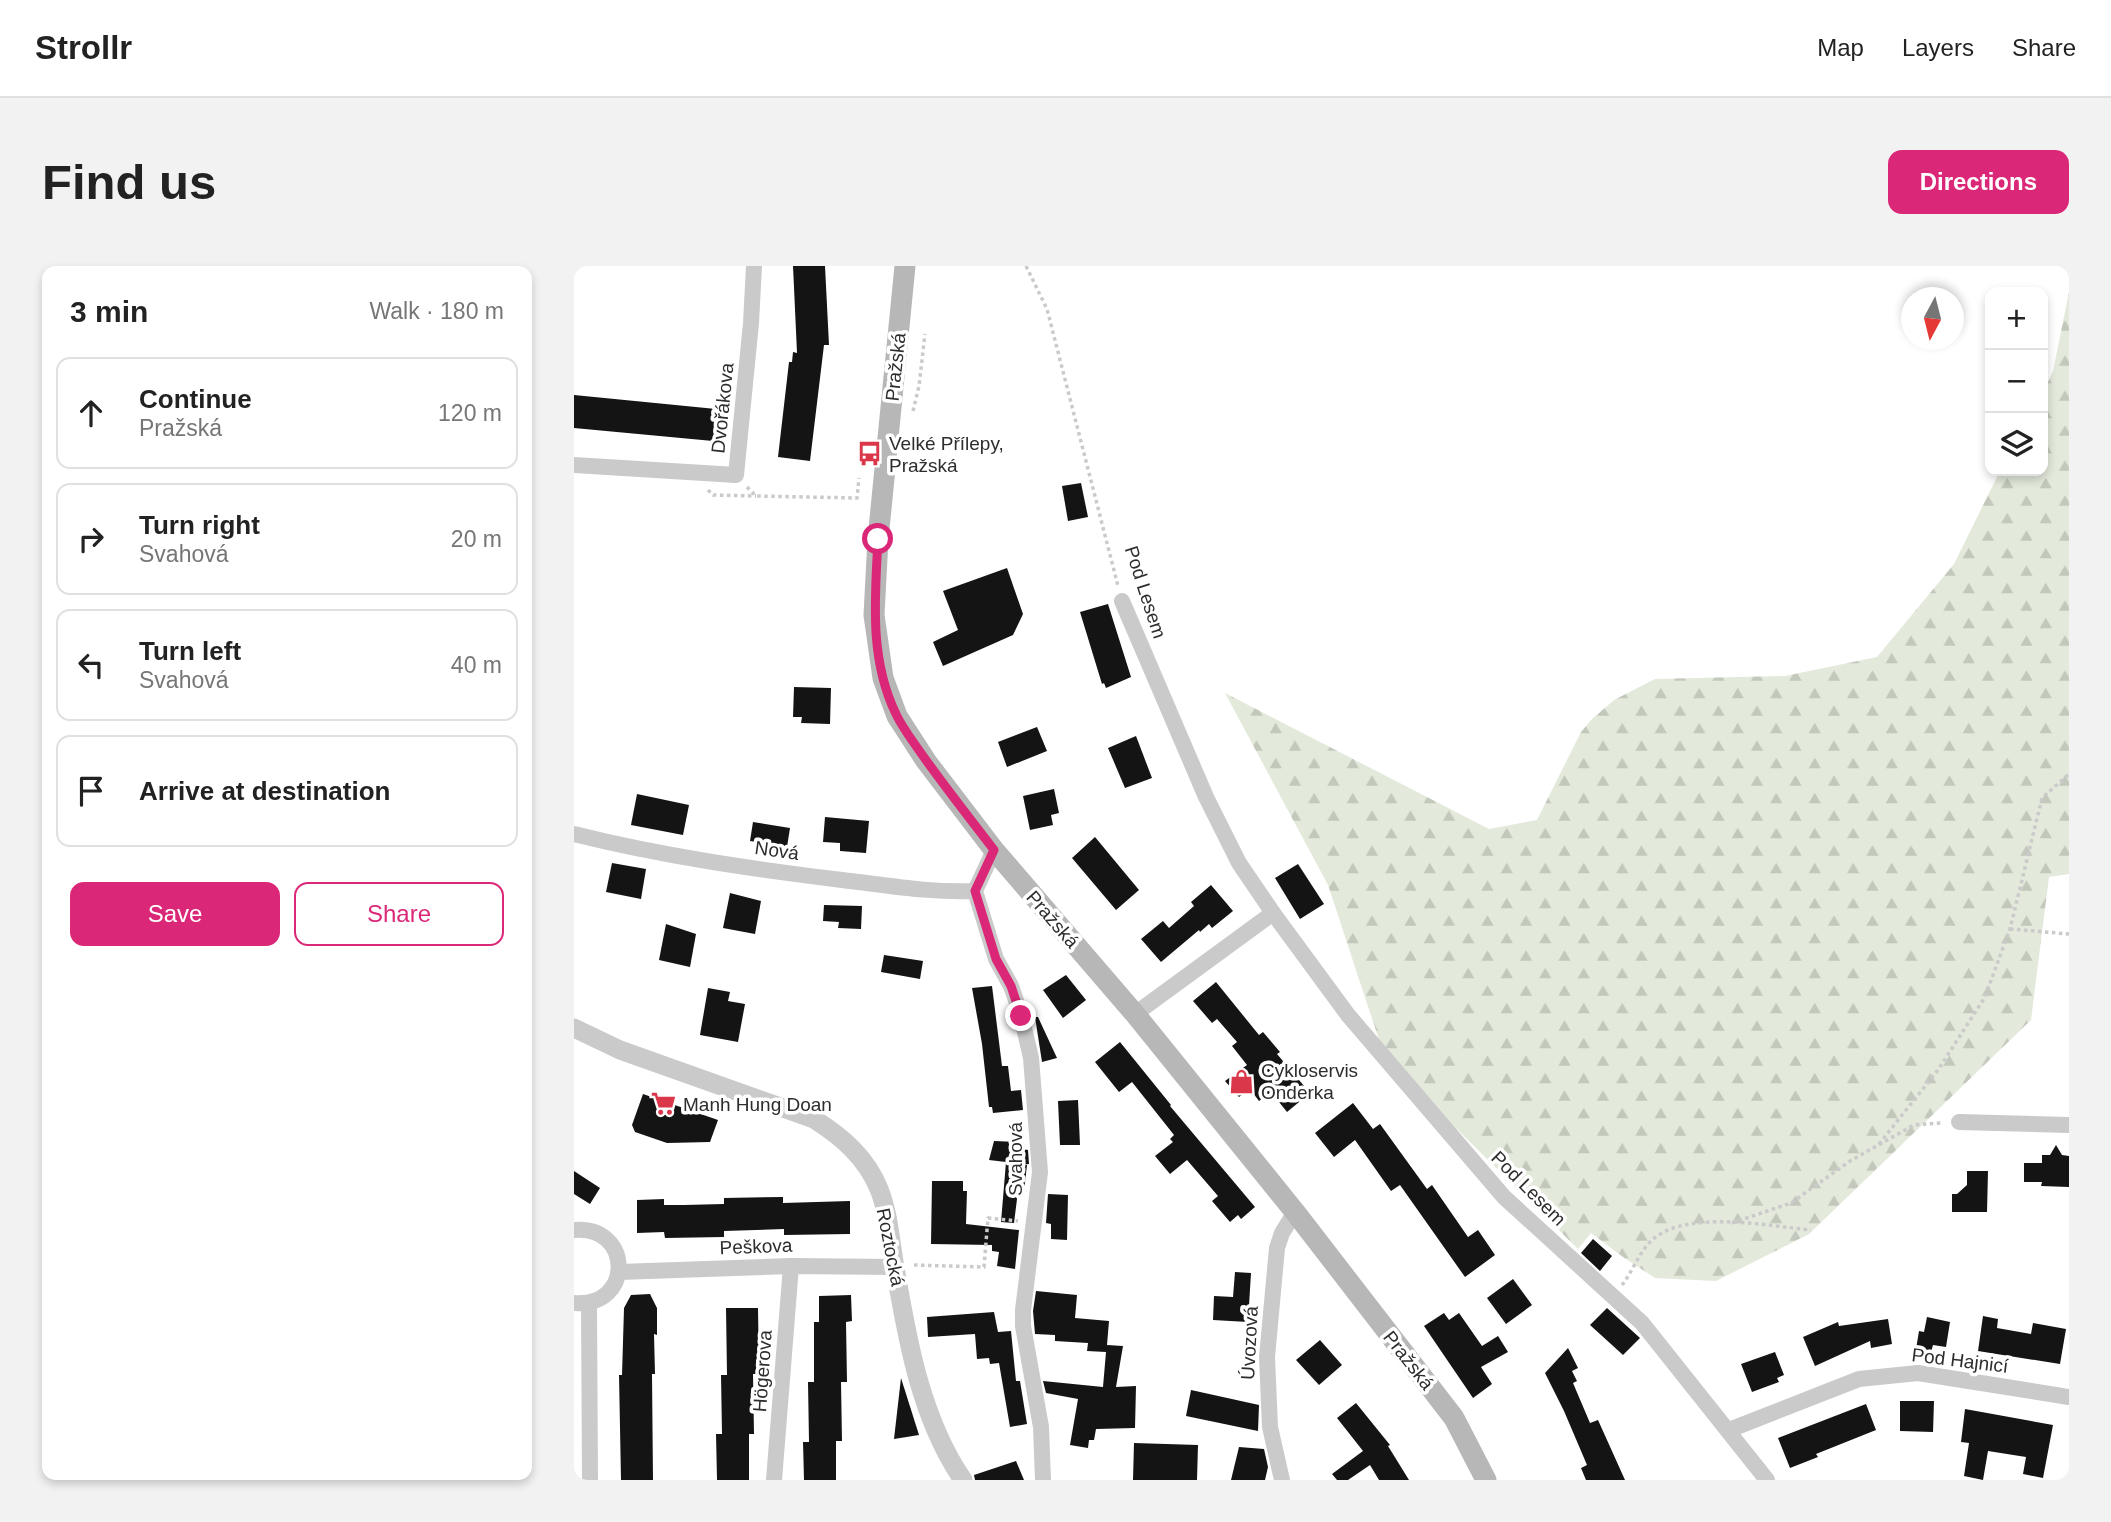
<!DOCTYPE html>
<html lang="en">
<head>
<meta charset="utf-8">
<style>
  :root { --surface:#fff; --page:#f2f2f2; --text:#222; --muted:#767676; --line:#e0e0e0; --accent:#db2777 }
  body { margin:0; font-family:Arial,sans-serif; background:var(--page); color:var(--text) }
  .controls { position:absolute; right:21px; top:21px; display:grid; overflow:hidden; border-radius:14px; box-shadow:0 4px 10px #0003 }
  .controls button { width:63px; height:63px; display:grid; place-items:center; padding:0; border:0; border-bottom:2px solid var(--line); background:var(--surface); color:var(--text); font:35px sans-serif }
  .compass { position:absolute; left:1327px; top:21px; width:63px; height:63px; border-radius:50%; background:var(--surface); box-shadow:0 4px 10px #0003; rotate:187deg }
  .stop { position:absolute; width:21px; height:21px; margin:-16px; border:5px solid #db2777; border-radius:50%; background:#fff }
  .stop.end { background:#db2777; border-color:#fff; box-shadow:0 2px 7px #0008 }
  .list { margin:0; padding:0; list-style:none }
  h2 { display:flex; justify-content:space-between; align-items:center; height:91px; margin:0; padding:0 28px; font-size:30px }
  h2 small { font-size:23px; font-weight:400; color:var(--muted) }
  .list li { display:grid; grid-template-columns:46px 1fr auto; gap:21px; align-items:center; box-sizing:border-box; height:112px; margin:0 14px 14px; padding:0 14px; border:2px solid var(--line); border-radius:14px }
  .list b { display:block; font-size:26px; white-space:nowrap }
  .list p { margin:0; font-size:23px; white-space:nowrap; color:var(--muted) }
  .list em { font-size:23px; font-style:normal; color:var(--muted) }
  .actions { display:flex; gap:14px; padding:21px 28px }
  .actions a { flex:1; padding:16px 0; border:2px solid var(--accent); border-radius:14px; text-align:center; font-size:24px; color:var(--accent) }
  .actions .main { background:var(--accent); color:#fff }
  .icon { flex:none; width:38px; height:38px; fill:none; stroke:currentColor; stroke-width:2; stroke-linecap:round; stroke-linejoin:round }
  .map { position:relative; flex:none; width:1495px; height:1214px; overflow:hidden; border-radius:14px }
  header { display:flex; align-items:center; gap:42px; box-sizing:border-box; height:98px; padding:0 35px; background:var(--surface); border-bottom:2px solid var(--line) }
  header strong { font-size:33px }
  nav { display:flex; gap:38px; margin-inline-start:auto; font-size:24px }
  .intro { display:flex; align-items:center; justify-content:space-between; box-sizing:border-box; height:168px; padding:0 42px }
  h1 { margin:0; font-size:49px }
  .button { padding:18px 32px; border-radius:14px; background:var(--accent); color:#fff; font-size:24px; font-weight:700 }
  main { display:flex; gap:42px; padding:0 42px }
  aside { flex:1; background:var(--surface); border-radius:14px; box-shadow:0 4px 10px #0003 }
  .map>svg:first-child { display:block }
</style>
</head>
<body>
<header>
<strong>Strollr</strong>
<nav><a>Map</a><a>Layers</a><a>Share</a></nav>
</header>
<div class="intro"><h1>Find us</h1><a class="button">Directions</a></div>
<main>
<aside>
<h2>3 min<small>Walk · 180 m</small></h2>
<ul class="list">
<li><svg class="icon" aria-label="ahead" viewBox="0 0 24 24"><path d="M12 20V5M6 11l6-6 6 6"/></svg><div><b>Continue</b><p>Pražská</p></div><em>120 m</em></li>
<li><svg class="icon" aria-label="right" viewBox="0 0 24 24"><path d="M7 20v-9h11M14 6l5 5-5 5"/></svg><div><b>Turn right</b><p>Svahová</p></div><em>20 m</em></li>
<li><svg class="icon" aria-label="left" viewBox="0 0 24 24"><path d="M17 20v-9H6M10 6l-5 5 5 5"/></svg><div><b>Turn left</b><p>Svahová</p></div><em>40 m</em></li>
<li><svg class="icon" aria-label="arrive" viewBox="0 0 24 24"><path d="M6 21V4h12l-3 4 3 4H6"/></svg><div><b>Arrive at destination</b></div></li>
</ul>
<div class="actions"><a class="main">Save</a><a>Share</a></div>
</aside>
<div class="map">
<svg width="1495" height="1214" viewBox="0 0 1495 1214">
  <defs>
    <pattern id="forest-firs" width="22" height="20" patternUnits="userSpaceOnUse" patternTransform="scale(1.75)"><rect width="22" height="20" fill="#e3e9db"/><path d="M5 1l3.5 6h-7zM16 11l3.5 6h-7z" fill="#c3c8bc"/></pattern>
  </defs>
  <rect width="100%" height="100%" fill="#fff"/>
  <path fill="url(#forest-firs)" d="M1495 26V608L1475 611 1457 754 1235 968 1142 1015 1081 1012 1049 991 1017 967 1004 983 811 792 754 619 651 427 915 563 963 554 1007 466 1017 454 1040 434 1081 413 1211 410 1303 391 1380 298 1426 205H1469V127L1479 105Z"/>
  <g fill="#141414">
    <path d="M219 0H251L255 79H250L236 195 204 191 215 96H218L219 86 223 87Z"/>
    <path d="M0 129 142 143 139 175 0 162Z"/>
    <path d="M507 217 514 251 494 255 488 220Z"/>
    <path d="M433 302 449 348 439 369 369 400 359 376 384 364 369 325Z"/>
    <path d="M534 338 557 411 532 422 530 417 528 418 506 346Z"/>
    <path d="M220 421 257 422 256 458 227 457 228 451H219Z"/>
    <path d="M463 461 473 485 433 501 424 476Z"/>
    <path d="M562 470 578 512 551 522 534 482Z"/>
    <path d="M480 523 485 547 477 549 479 559 456 564 449 530Z"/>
    <path d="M63 528 115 539 109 569 57 559Z"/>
    <path d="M251 551 295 555 292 587 266 585V577L249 576Z"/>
    <path d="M179 556 216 562 213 581 176 575Z"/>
    <path d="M521 571 565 624 542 644 498 592Z"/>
    <path d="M38 597 72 603 67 633 32 626Z"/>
    <path d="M724 598 750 638 726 653 701 612Z"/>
    <path d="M637 619 659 645 638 662 635 658 626 666 625 664 587 696 567 673 589 655 595 662 620 640 617 636Z"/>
    <path d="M156 627 187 635 181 668 149 662Z"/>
    <path d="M250 639 288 640 287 663 264 662 265 656 249 655Z"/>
    <path d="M92 658 122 668 116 701 85 694Z"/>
    <path d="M310 689 349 695 346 713 307 706Z"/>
    <path d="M492 709 512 734 489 752 469 724Z"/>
    <path d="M642 716 685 769 689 766 706 786 703 788 736 827 713 846 697 826 685 835 676 823 665 831 651 815 673 799 658 780 663 776 643 753 638 757 619 735Z"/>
    <path d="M418 720 428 800H434L437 825 447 824 449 844 419 847 418 841H415L408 778 398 722Z"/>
    <path d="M134 722 156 726 154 735 171 738 164 776 126 769Z"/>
    <path d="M461 751H464L483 792 468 796Z"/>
    <path d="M546 776 597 839 596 840 681 941 667 953 664 949 656 956 638 935 644 930 613 894 596 908 581 890 599 876 596 873 600 869 558 816 545 826 521 796Z"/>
    <path d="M69 828 144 854 136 876 93 877 61 866 58 859Z"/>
    <path d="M504 834 506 879H486L484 835Z"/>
    <path d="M779 837 799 863 806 858 853 923 858 919 894 971 904 964 921 989 891 1011 826 919 817 925 781 874 760 891 741 867Z"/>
    <path d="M420 875 444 876 443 882 454 884 455 898 448 899H453L450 925H444L440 957 427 956 432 896 415 894Z"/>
    <path d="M1482 879 1488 889 1495 890V921L1467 920 1468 916H1450V897H1468V889H1476Z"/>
    <path d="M0 905 26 922 16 938 0 928Z"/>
    <path d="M1393 905H1414L1413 946H1378V928H1383L1393 919Z"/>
    <path d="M358 915H389V925H393L392 958 445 964 441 1003 423 1000 425 986 418 985V979L357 978Z"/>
    <path d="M474 928 494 929 493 974 477 973V958L472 957Z"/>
    <path d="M209 931V937L276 935V968L210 969V963L150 965V971L91 972 90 966 63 967V934L90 933V939H110L150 938V932Z"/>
    <path d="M1019 973 1038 990 1026 1005 1007 987Z"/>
    <path d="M661 1006 677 1007 674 1056 639 1054 640 1030 659 1031Z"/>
    <path d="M939 1013 958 1039 932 1058 913 1032Z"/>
    <path d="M462 1025 503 1029 501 1052 535 1055 533 1079 549 1080 542 1121 562 1120 561 1162 522 1163 520 1174H515L514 1182 496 1179 504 1133 472 1127 469 1115 529 1121 532 1086 513 1085 514 1077 481 1075V1069L461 1068 459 1045Z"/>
    <path d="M76 1028 83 1042V1069L80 1068 81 1108H78L79 1214H47L45 1109H48L50 1042 57 1029Z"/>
    <path d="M277 1029 278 1055 272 1056 273 1116H267L268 1175H262V1214H230L229 1176H235L234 1116H240V1056H245V1030Z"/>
    <path d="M152 1042H184L185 1108H179L180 1168H175V1214H143L142 1168H148L147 1109H153Z"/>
    <path d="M1033 1042 1066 1072 1049 1089 1016 1059Z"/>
    <path d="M420 1046 424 1066 437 1065 442 1115H446L453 1158 436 1161 425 1097 416 1098 415 1092 403 1093 401 1068 354 1071 353 1051Z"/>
    <path d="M870 1047 875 1054 885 1047 908 1080 924 1070 934 1086 907 1101 918 1118 899 1132 850 1060Z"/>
    <path d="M1409 1050 1424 1053 1423 1062 1457 1068 1459 1057 1492 1063 1486 1098 1404 1085Z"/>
    <path d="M1353 1051 1376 1056 1372 1081 1359 1079 1357 1086 1342 1083 1345 1065 1350 1066Z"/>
    <path d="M1314 1053 1318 1078 1297 1082 1296 1075 1241 1100 1229 1071 1264 1056 1265 1060Z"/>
    <path d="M746 1074 768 1099 745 1119 722 1094Z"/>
    <path d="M994 1082 1004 1102 998 1105 1003 1115 999 1117 1016 1157 1024 1154 1051 1214H1012L1007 1202 1013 1199 990 1145 971 1107Z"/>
    <path d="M1201 1086 1210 1109 1203 1112 1205 1116 1178 1126 1167 1098Z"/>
    <path d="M327 1112 345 1169 320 1173Z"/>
    <path d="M617 1124 685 1139 684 1165 612 1150Z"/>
    <path d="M1326 1135H1360L1359 1166 1326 1165Z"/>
    <path d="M782 1137 816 1179 814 1180 835 1214H805L796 1199 774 1214H763L758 1208 789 1185 763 1152Z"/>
    <path d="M1292 1138 1302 1164 1242 1188 1244 1191 1216 1202 1204 1172Z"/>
    <path d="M1391 1143 1479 1159 1469 1212 1449 1208 1452 1191 1414 1185 1409 1214 1390 1210 1395 1177 1387 1176Z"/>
    <path d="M560 1177 624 1179 623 1214H559Z"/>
    <path d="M665 1181 690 1183 694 1201 691 1214H657Z"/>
    <path d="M442 1195 450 1214H401L400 1209Z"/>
  </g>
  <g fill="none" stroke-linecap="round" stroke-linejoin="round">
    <g stroke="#cacaca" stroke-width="3.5" stroke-dasharray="3.5 3.5" stroke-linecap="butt">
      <path d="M452 0 473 43 544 320"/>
      <path d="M339 145 345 120 351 68"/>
      <path d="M173 221 182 230 283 232 285 212"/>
      <path d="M134 224 139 229 182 230"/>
      <path d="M1436 663 1495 668"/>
      <path d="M1305 878 1364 804 1411 731 1436 663 1468 532 1495 508"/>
      <path d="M1158 957 1217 937 1276 895 1340 859 1367 857"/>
      <path d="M340 999 410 1001 414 952 444 955"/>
      <path d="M1048 1019C1059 1005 1065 986 1078 974 1113 943 1193 960 1237 964"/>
    </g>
    <g stroke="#cacaca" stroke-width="16">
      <path d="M0 199 162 209 177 57 180 0"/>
      <path d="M548 335 632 531 665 597 699 647 774 749 930 931 1068 1057 1193 1214"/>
      <path d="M0 568C88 590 178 603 268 614 312 619 356 627 401 625"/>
      <path d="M420 584 401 625 422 693 437 720 447 749 457 792 466 906 449 1044V1060L467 1161 469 1214"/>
      <path d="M561 748 699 647"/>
      <path d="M1385 856 1495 859"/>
      <path d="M0 964C59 959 60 1042 0 1037"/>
      <path d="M45 1006 217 1000 321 1001"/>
      <path d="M15 1037 16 1214"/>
      <path d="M1155 1164 1285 1113 1344 1107 1495 1131"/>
      <path d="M200 1214 217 1000"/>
      <path d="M708 1214 696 1161 693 1091 703 982 708 967 721 946"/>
    </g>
    <path stroke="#cacaca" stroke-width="19" d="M0 762 46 784 240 853C268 871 292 891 305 923 315 948 316 974 321 1001 333 1073 347 1153 389 1214"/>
    <path stroke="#b7b7b7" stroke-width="21" d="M331 0 304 273 300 349 309 412 323 450 352 495 420 584 561 748 721 946 880 1152 912 1214"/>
  </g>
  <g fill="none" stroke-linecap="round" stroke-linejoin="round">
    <path stroke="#db2777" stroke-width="9" d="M304 273C301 331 295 393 322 448 327 459 335 470 342 480 367 516 394 550 420 584L401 625 422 693 437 720 447 750"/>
  </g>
  <defs>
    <symbol id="bus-bare" viewBox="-9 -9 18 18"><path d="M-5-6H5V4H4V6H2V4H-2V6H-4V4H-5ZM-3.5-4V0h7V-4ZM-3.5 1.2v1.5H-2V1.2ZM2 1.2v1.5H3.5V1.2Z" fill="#da384a" stroke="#fff" stroke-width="2.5" paint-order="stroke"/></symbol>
    <symbol id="shop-bare" viewBox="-9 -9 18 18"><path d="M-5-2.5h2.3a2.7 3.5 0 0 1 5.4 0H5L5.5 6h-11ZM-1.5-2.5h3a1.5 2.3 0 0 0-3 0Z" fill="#da384a" stroke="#fff" stroke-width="2.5" paint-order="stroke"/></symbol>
    <symbol id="supermarket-bare" viewBox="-9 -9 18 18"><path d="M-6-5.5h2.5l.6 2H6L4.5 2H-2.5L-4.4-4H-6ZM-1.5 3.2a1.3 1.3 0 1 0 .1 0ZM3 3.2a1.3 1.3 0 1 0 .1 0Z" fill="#da384a" stroke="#fff" stroke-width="2.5" paint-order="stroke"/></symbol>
  </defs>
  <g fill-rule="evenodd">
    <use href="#bus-bare" x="278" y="170" width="35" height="35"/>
    <use href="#shop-bare" x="650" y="798" width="35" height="35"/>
    <use href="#supermarket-bare" x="72" y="820" width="35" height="35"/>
  </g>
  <g text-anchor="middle" stroke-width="7" stroke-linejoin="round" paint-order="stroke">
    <g font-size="19" fill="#2d2d2d" stroke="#fff">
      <text transform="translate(321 101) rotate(-84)" y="7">Pražská</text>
      <text transform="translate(148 142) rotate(-84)" y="7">Dvořákova</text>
      <text transform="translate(572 326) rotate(72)" y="7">Pod Lesem</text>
      <text transform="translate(203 584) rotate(8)" y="7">Nová</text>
      <text transform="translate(479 653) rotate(49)" y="7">Pražská</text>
      <text transform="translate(441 893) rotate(-90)" y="7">Svahová</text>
      <text transform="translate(955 922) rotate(45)" y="7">Pod Lesem</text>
      <text transform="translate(182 980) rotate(-2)" y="7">Peškova</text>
      <text transform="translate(317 981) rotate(79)" y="7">Roztocká</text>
      <text transform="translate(675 1077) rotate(-87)" y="7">Úvozová</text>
      <text transform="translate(835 1094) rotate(52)" y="7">Pražská</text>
      <text transform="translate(1386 1094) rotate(7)" y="7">Pod Hajnicí</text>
      <text transform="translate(188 1105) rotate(-86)" y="7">Högerova</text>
    </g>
    <g font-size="19" fill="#2d2d2d" stroke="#fff" text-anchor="start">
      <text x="315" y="184">Velké Přílepy,<tspan x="315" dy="22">Pražská</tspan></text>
      <text x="687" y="811">Cykloservis<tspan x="687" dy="22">Onderka</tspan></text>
      <text x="109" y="845">Manh Hung Doan</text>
    </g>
  </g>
</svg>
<div class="controls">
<button>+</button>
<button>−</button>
<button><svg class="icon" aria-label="layers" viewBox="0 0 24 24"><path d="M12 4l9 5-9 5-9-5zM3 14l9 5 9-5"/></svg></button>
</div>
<svg class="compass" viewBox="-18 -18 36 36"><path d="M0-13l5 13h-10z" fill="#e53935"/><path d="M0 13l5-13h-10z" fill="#767676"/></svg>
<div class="stop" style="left:304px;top:273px"></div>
<div class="stop end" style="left:447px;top:750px"></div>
</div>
</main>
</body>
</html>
